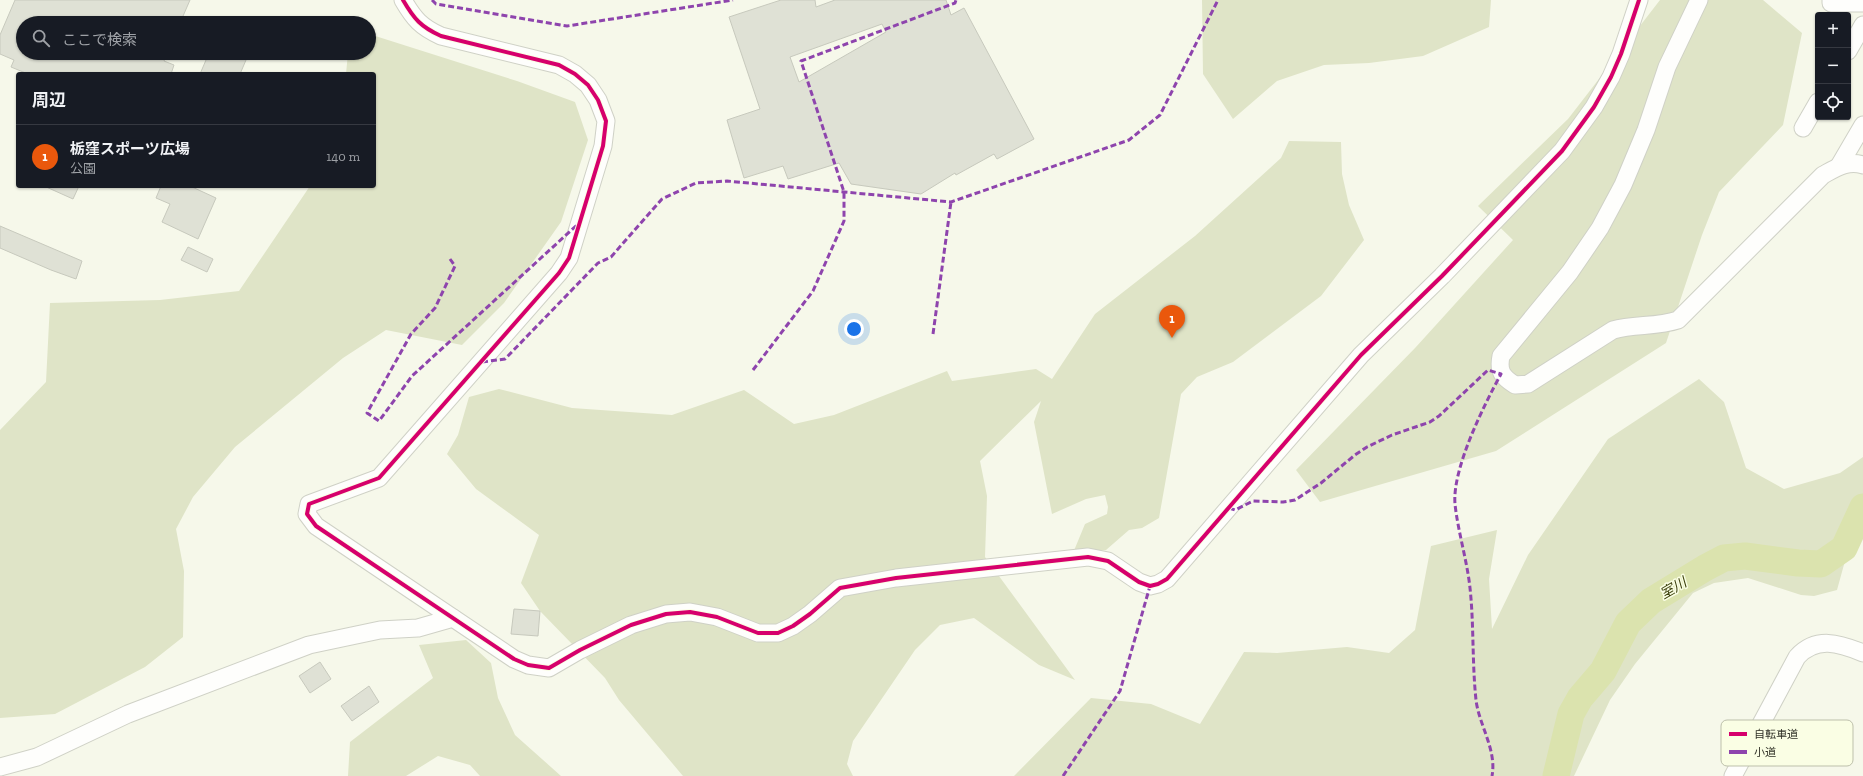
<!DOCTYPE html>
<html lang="ja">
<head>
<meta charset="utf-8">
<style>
  :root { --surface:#171b24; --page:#242831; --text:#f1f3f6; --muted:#9ea1a6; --line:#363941; --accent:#ea580c }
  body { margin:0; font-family:"Zilla Slab","Noto Sans JP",serif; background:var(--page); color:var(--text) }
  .controls { position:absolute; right:12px; top:12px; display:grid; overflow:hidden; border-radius:4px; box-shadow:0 1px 3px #0004 }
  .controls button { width:36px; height:36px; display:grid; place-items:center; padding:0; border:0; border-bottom:1px solid var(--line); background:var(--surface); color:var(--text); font:20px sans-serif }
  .you { position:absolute; left:854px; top:329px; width:14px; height:14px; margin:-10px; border:3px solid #fff; border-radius:50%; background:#1a73e8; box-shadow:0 0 0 6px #1a73e833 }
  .badge { display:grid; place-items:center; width:26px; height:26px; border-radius:50%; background:var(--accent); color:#fff; font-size:13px; font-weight:700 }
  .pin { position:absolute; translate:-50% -33px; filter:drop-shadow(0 1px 2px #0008) }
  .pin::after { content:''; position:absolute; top:21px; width:14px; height:12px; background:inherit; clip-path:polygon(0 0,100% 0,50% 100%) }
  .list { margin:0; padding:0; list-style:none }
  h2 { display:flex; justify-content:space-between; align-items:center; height:52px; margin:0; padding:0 16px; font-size:17px }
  h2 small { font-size:13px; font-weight:400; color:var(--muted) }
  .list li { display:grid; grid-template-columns:26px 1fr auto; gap:12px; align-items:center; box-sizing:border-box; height:64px; padding:0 16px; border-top:1px solid var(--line) }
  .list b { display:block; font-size:15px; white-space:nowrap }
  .list p { margin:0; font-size:13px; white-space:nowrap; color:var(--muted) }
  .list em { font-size:13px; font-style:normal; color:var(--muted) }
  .icon { flex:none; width:22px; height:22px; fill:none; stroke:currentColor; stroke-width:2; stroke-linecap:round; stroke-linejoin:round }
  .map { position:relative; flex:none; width:1863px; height:776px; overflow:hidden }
  .search { position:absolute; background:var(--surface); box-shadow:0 1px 3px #0004; left:16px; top:16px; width:360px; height:44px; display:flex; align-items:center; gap:10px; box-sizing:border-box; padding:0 14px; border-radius:22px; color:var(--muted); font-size:15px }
  .panel { position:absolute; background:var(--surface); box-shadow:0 1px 3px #0004; left:16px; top:72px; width:360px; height:116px; border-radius:4px }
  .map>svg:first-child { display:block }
</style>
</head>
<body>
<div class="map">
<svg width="1863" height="776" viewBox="0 0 1863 776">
  <rect width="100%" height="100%" fill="#f6f8ea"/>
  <g fill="#dfe4c7">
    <path d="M1202 0H1491L1489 27 1423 56 1369 63 1324 65 1277 81 1233 119 1203 74Z"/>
    <path d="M1660 0H1763L1802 33 1783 125 1719 192 1702 235 1666 343 1496 451 1320 502 1296 470 1416 347 1513 240 1478 206 1568 119Z"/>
    <path d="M369 34 517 81 575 102 588 140 561 222 504 303 462 345 386 330 343 358 235 447 193 497 176 529 184 571 183 637 145 667 55 714 0 718V430L46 382 50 303 160 300 239 291 310 186H374V74H346L348 53H369Z"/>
    <path d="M1289 141 1341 142 1342 174 1349 205 1364 240 1321 296 1233 362 1197 377 1181 394 1159 518 1142 528 1129 530 1106 550 1073 553 1085 524 1107 514 1108 507 1105 495 1086 499 1052 514 1034 422 1041 401 980 461 987 496 985 557 1075 680 1039 665 974 618 940 625 915 650 853 741 847 764 853 776H683L619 700 605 678 540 611 521 583 539 535 476 489 447 454 458 435 469 397 499 389 572 408 672 415 744 390 794 424 834 415 947 371 952 381 1036 369 1052 379 1095 314 1195 236 1281 158Z"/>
    <path d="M1699 379 1724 402 1746 468 1784 489 1840 473 1863 457V530L1845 561 1837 590 1814 596 1801 595 1748 578 1714 583 1693 593 1635 664 1610 700 1574 776H1014L1091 698 1151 704 1200 724 1244 652 1277 653 1347 647 1389 653 1415 630 1431 546 1497 530 1489 579 1492 629 1528 555 1608 439Z"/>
    <path d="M466 640 491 663 498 698 515 735 561 776H480L470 765 438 756 406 776H348L350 742 433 678 419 645Z"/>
  </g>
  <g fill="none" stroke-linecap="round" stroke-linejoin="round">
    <path stroke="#dbe3ae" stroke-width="27" d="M1556 776 1571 714 1580 698 1603 671 1628 623 1651 601 1705 568 1724 558 1745 556 1798 563 1821 564 1844 548 1863 507"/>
  </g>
  <g fill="#dfe1d5" stroke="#c7c9bd" fill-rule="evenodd">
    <path d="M15 0H190L180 23H23V53H167L164 61 174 65 171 74H28L11 67 14 60 0 54V35Z"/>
    <path d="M781 0H815L816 7 835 0H946L951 15 964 8 1034 139 997 159 994 154 956 175 955 173 921 194 851 184 839 163 788 179 783 166 744 178 727 120 760 109 729 17ZM882 24 886 32 799 82 790 57Z"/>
    <path d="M209 53H249L240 74H200Z"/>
    <path d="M44 186H79L73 199Z"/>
    <path d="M161 186H190L216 198 198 239 162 222 170 204 156 198Z"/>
    <path d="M0 226 82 261 76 279 51 270 0 248Z"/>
    <path d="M188 247 213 259 207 272 181 260Z"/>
    <path d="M514 609 540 611 538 636 511 634Z"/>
    <path d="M320 662 331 679 310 693 299 676Z"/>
    <path d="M369 686 379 702 352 721 341 706Z"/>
  </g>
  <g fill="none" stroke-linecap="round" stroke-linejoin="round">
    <defs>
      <g id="minor">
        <path d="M403 0C414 19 421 27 441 36L559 65 575 74 588 85 598 100 606 121 603 146 569 258 559 273 379 478 309 504 307 514 316 526 514 659 528 665 549 668 580 650 631 625 666 614 690 612 717 617 758 633H778L793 626 810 614 840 588 896 578 1088 557 1108 561 1139 582 1150 586 1158 584 1167 579 1361 355 1442 276 1562 151 1594 107 1611 77 1621 54 1639 0"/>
        <path d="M1699 0 1667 67 1646 130 1623 185 1600 228 1570 272 1501 356C1498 371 1502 377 1515 385L1528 384 1613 330C1634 324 1657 327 1678 320L1823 175C1836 168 1848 160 1863 165"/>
        <path d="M1831 0V3H1863"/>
        <path d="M1848 51 1863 25"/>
        <path d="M1803 128 1818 102"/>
        <path d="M1839 166 1863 125"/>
        <path d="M0 767 37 757 128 714 309 645 380 630 418 628 453 618"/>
        <path d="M1733 776 1797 657C1816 636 1839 643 1863 653"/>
      </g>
    </defs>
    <use href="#minor" stroke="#cfd1c6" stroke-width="19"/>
    <use href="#minor" stroke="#fefefc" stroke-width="17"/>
    <g stroke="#8e44ad" stroke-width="3" stroke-dasharray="6 3" stroke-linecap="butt">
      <path d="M432 0 436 4 567 26 733 0"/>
      <path d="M450 259 455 266 435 308 411 334 367 413 379 421 412 376 577 225"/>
      <path d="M933 334 951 202"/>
      <path d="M482 362 505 359 598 263 611 257 662 199 696 183 727 181 951 202 1129 140 1160 115 1218 0"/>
      <path d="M753 370 813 291 844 221V192L801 61 955 3 956 0"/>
      <path d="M1229 508 1235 510 1253 501 1283 502 1295 500 1321 483 1355 455 1367 447 1392 435 1430 422 1439 416 1488 370 1501 374C1484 405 1452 469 1455 504 1458 532 1467 560 1470 588 1474 625 1472 662 1476 700 1479 725 1497 750 1492 776"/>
      <path d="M1063 776 1120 691 1150 586"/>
    </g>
    <defs>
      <path id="cycleway" d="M403 0C414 19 421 27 441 36L559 65 575 74 588 85 598 100 606 121 603 146 569 258 559 273 379 478 309 504 307 514 316 526 514 659 528 665 549 668 580 650 631 625 666 614 690 612 717 617 758 633H778L793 626 810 614 840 588 896 578 1088 557 1108 561 1139 582 1150 586 1158 584 1167 579 1361 355 1442 276 1562 151 1594 107 1611 77 1621 54 1639 0"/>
    </defs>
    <use href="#cycleway" stroke="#fafee4" stroke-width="6"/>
    <use href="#cycleway" stroke="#d6006c" stroke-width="4"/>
  </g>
  <g text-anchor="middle" stroke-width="3" stroke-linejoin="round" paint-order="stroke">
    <g font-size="14" font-style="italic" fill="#3b400b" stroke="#fafee4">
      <text transform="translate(1673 588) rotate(-30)" y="5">室川</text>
    </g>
  </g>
  <rect x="1721" y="720" width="132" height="46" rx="6" fill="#fafee4" stroke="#bdc0ab" stroke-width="1"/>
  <rect x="1729" y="732" width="18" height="4" fill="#d6006c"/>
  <rect x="1729" y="750" width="18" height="4" fill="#8e44ad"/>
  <g font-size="11" fill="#2f3026">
    <text x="1754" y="738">自転車道</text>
    <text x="1754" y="756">小道</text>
  </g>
</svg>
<div class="controls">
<button>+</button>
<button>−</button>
<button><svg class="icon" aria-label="locate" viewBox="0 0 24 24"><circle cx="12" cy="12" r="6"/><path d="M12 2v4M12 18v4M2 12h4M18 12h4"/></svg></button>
</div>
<div class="you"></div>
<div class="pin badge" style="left:1172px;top:338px">1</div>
<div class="search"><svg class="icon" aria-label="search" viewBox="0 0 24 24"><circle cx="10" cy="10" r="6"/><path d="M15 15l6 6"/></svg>ここで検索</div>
<section class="panel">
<h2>周辺<small></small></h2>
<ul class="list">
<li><span class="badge">1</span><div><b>栃窪スポーツ広場</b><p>公園</p></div><em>140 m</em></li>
</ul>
</section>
</div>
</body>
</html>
